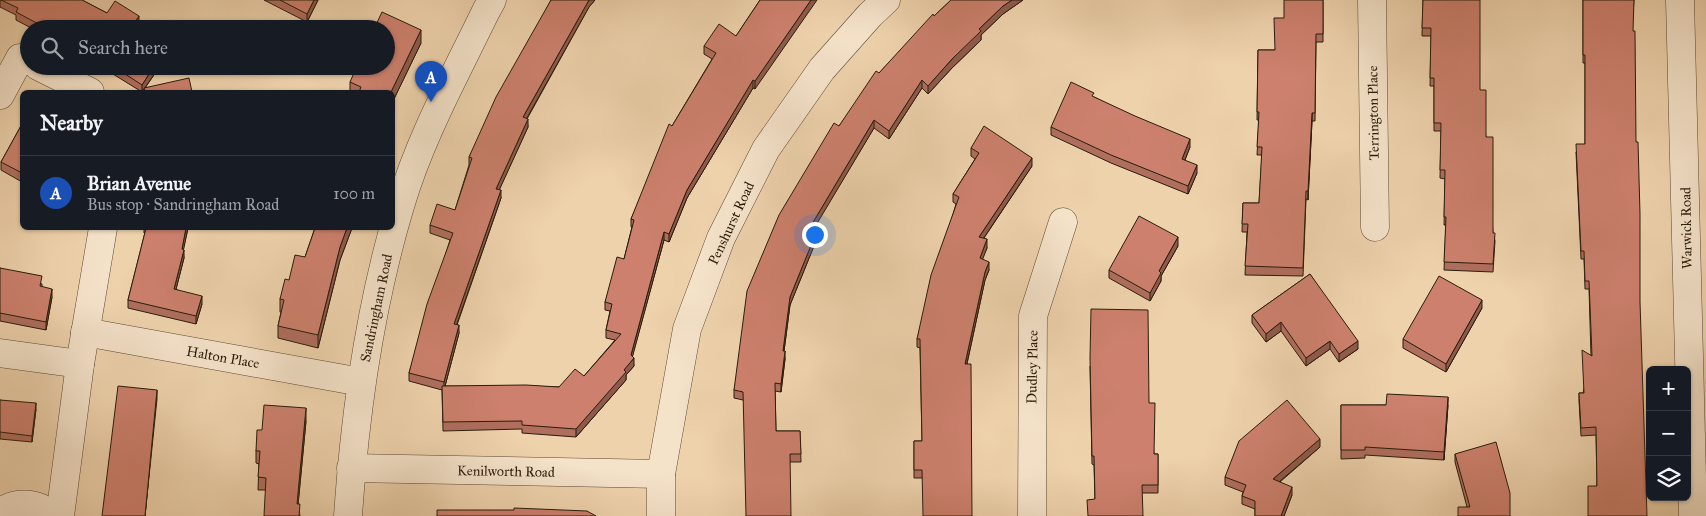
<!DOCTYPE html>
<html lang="en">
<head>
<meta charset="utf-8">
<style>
  :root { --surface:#171b24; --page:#20242c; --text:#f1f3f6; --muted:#9ea1a6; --line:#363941; --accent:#c59692 }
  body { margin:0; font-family:"IM FELL Great Primer",serif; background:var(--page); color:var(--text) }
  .controls { position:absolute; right:15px; bottom:15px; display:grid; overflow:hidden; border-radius:8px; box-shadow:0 1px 4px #0004 }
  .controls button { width:45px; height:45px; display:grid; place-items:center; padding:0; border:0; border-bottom:1px solid var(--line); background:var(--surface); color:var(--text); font:25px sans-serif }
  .you { position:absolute; left:814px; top:234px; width:18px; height:18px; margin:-12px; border:4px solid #fff; border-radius:50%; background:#1a73e8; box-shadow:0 0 0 8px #1a73e833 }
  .badge { display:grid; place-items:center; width:32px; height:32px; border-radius:50%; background:var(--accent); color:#fff; font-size:16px; font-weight:700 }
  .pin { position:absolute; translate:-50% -41px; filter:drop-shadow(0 1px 2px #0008) }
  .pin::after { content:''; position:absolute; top:26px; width:18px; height:15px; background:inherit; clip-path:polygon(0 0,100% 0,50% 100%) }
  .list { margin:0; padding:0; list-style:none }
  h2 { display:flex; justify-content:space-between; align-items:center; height:65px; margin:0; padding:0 20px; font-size:21px }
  h2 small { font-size:16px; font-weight:400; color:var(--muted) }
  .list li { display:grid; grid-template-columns:32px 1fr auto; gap:15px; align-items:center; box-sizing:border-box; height:75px; padding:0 20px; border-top:1px solid var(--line) }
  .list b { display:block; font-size:19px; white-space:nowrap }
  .list p { margin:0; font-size:16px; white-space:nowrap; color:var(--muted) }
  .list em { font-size:16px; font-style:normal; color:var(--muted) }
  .icon { flex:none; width:28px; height:28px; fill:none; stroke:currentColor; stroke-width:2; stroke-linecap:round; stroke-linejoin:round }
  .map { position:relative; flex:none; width:1706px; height:516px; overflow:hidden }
  .search { position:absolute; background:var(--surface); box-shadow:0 1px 4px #0004; left:20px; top:20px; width:375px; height:55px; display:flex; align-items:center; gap:12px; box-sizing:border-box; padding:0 18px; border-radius:28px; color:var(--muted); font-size:19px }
  .panel { position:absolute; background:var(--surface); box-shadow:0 1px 4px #0004; left:20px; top:90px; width:375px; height:140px; border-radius:8px }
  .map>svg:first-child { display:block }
</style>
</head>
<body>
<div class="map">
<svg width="1706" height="516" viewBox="0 0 1706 516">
  <rect width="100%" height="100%" fill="#eed2ac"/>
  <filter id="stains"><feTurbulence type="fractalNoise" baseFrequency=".004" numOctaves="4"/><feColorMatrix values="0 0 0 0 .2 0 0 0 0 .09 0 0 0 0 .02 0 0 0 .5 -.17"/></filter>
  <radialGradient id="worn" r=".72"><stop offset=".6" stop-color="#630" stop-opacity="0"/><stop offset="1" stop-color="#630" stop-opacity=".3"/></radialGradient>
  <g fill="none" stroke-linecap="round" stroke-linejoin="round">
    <defs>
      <g id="minor">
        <path d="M1372 0 1375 227"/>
        <path d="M1680 0 1693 516"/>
        <path d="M38 66 90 92"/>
        <path d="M0 95 20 58"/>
        <path d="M85 332 361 382"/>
        <path d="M0 353 80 364"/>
        <path d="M351 468 661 474"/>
        <path d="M0 514C13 500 40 502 51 516"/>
        <path d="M60 516 80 364 103 228"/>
        <path d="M348 516C355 411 370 306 400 206 420 138 455 75 486 11L492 0"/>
        <path d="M661 516V474L687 329 721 238 766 149 822 69 870 15 886 0"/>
        <path d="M1032 516 1033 316 1063 222"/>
      </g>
    </defs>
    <use href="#minor" stroke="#5a4a33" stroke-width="29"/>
    <use href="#minor" stroke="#f4e2c9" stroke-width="28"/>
  </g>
  <g fill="#af6e5e" stroke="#291c0b">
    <path d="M0 0H82L107 13 139 24 146 29H33L16 20V15L0 7Z"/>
    <path d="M264 0H318L307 22Z"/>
    <path d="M551 0H595L589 7 527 119 528 127 499 190 501 198 457 325 459 333 445 386 559 387 584 376 615 340 606 338V330L610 311 605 310V302L624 259 632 227H631V219L672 126 712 59 704 54V46L736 36 760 0 755 89 753 88 687 198 669 242 664 240 632 357 634 366 626 375V380L576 437 522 433V429L443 431 442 390 409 381V373L450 240 430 233V225L455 210 469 165V157Z"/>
    <path d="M951 0H1023L1003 14 981 35V40L952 68 928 94 922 88 889 139 874 128 809 236 814 246 790 305 784 351 785 359 781 392 775 391 776 431H800L801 462H790L743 400 734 398V390L839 126 879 73 934 16Z"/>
    <path d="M1323 0V42H1316L1315 121H1312L1308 200 1306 199 1303 276 1245 275 1247 232H1242L1243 203H1259L1262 155H1257L1259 120H1257L1258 50H1275L1284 18Z"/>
    <path d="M1423 0 1480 90 1486 137 1493 233 1495 241 1493 272 1444 270 1446 225H1444L1445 179 1440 178 1441 131H1434V86H1430L1431 36H1422Z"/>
    <path d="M1583 0H1634L1597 486 1596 435 1581 436 1579 401V393H1583L1591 356 1589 289H1585L1584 259H1581L1576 152 1585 144V63H1583Z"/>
    <path d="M421 43 392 103V92H350V82Z"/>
    <path d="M100 66H160L145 88 192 92H144V89L142 92Z"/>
    <path d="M1094 97 1190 147 1185 160 1197 173 1188 194 1111 163 1051 135V127Z"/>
    <path d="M22 124V182L1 170V162Z"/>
    <path d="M971 148 1032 166 984 238 987 248 982 259 989 270 985 280 967 364 922 478H914V441H922L920 348 917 347V339L956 204 953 202V194L975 159 971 156Z"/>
    <path d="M144 228H188L183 250 184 258 176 289 202 304 196 324 128 308V300L145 233H144Z"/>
    <path d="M315 228H352L340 260 318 348 278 338V326L281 312H280V299L289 280 305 257Z"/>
    <path d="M1178 246 1161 276V281L1150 301 1109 278V270Z"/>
    <path d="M0 268 42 284V287L52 297 46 330 0 321Z"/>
    <path d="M1310 274 1358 349 1339 362 1330 349 1306 366 1281 331 1266 342 1252 323V315Z"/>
    <path d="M1482 308 1446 372 1403 348V339Z"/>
    <path d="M1090 366 1149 403 1154 454H1158V493H1142L1095 499 1094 465 1092 464Z"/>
    <path d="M0 400 36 409 32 442 0 439Z"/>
    <path d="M1341 405H1448L1444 460 1365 455V458L1341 459Z"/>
    <path d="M306 421 298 504 300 516 265 490H258L259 464 256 463V451L262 430Z"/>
    <path d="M1320 447 1280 482 1292 495 1284 516H1255V509L1242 504V496L1243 492 1225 485V477Z"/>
    <path d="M1455 454 1510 516 1467 507 1455 462Z"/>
  </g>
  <g fill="#8f5a4c" stroke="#291c0b">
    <path d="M314 0H318L307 22V14Z"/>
    <path d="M589 0H595L589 7 523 125V117Z"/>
    <path d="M811 0H817L755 89V81Z"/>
    <path d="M1012 0H1023L1003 14 981 35V40L952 68 928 94V86L979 29 1003 6Z"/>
    <path d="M139 16V24L135 22Z"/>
    <path d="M421 30V43L392 103V92H391Z"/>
    <path d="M154 66H160L142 92V85Z"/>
    <path d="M753 80V88L687 198 669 242V234L687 190Z"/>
    <path d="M922 80V88L889 139V131Z"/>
    <path d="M1312 113V121L1308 200V191Z"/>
    <path d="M528 119V127L496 197V189Z"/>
    <path d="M874 120V128L806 242V234Z"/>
    <path d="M1190 139V147L1182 167V159Z"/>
    <path d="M1032 158V166L979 245V237Z"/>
    <path d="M1197 165V173L1188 194V186Z"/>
    <path d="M501 190V198L454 332V324Z"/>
    <path d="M186 228H188L182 257V249Z"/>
    <path d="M347 228H352L340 260 318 348V335L340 247Z"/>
    <path d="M664 232V240L631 362 634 358V366L626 375V380L576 437V429L624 370 631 355Z"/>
    <path d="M1178 237V246L1161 276V281L1150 301V293L1159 271Z"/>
    <path d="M814 238V246L790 305 783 359V351L790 297Z"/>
    <path d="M987 239V248L980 266V258Z"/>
    <path d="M184 250V258L174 297V289Z"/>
    <path d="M989 262V270L985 280 965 372V364L985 272Z"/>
    <path d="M52 289V297L46 330V322Z"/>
    <path d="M202 296V304L196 324V316Z"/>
    <path d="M1482 300V308L1446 372V364Z"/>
    <path d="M1281 322V331L1266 342V334Z"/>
    <path d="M459 325V333L444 390V382Z"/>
    <path d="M1330 341V349L1306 366V358Z"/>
    <path d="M1358 341V349L1339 362V354Z"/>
    <path d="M785 351V359L781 392V384Z"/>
    <path d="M157 390V399L145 516Z"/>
    <path d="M1448 397V405L1444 460V452Z"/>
    <path d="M36 403V409L32 442V436Z"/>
    <path d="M306 408V421L297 516V504Z"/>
    <path d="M1320 439V447L1273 487V479Z"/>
    <path d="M1292 487V495L1284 516H1281Z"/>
  </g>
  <g fill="#cc806d" stroke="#291c0b">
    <path d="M1 0H82L107 13 115 1 139 16 135 22 146 29H48L16 12 18 8Z"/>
    <path d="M280 0H314L307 14Z"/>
    <path d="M551 0H589L523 117 528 119 496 189 501 190 454 324 459 325 444 382 409 373 427 304 453 233 430 225 437 204 455 210 472 158 469 157 496 97Z"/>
    <path d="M760 0H811L755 81 753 80 687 190 669 234 664 232 631 355 634 358 624 370 626 372 576 429 522 425V421L443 422 442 386 526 385 559 387 575 369 584 376 621 334 606 330 612 304 605 302 617 257 624 259 634 220 631 219 669 124 672 126 716 53 704 46 719 24 736 36Z"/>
    <path d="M951 0H1012L1003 6 979 29 981 31 952 59 928 86 922 80 889 131 874 120 806 234 814 238 790 297 783 351H785L781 384 775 383 776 431H800L801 454H790L791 516H746L743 392 734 390 747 291 779 215 834 123 839 126 876 71 879 73 933 14 934 16Z"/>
    <path d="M1284 0H1323V34H1316L1315 113H1312L1308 191H1306L1303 268 1245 266 1248 224H1242L1243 203H1259L1262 147H1257L1259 112H1257L1258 50H1275L1274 18H1284Z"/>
    <path d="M1423 0H1480V90H1486V137H1493V233H1495L1493 264 1444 262 1446 217H1444L1445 170H1440L1441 123H1434V78H1430L1431 28H1422Z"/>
    <path d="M1583 0H1634L1633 31H1635L1636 142H1638L1640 214V302L1647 516H1588V486H1597L1596 427 1581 428 1579 393H1584L1582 350 1592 356 1589 281H1585L1584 251H1581L1576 144H1585V55H1583Z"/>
    <path d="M382 12 421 30 391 92H359L361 87 350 82 357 66H386V29H374Z"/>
    <path d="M113 66H154L142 85Z"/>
    <path d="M189 78 192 92H145L144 88Z"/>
    <path d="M1071 82 1094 93 1092 96 1135 116 1190 139 1182 159 1197 165 1188 186 1111 155 1051 127Z"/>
    <path d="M22 124V173L1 162Z"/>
    <path d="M984 126 1032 158 979 237 987 239 980 258 989 262 985 272 965 364H971L972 516H923L922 470H914V441H922L920 339H917L931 275 959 197 953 194 979 153 971 148Z"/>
    <path d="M1139 216 1178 237 1159 271 1161 273 1150 293 1109 270Z"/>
    <path d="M146 228H186L182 249 184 250 174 289 202 296 196 316 128 300Z"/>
    <path d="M315 228H347L340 247 318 335 278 326 284 300 280 299 285 279 289 280 295 255 305 257Z"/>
    <path d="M0 268 42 276 40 286 52 289 46 322 0 313Z"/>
    <path d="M1310 274 1358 341 1339 354 1330 341 1306 358 1281 322 1266 334 1252 315Z"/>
    <path d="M1439 276 1482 300 1446 364 1403 339Z"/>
    <path d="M1091 309 1148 310 1149 403H1155L1154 454H1158V485H1142L1143 516H1088L1087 500 1095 499 1094 456H1092L1090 358Z"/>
    <path d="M118 386 157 390 145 516H102Z"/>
    <path d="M1387 394 1448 397 1444 452 1365 447V450H1341V405H1386Z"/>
    <path d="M0 400 36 403 32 436 0 432Z"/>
    <path d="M1287 400 1320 439 1273 479 1292 487 1281 516H1255V501L1242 496 1246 485 1225 477 1239 441Z"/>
    <path d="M264 405 306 408 297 504H300L299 516H264L266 478 258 477 260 451H256L257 430H262Z"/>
    <path d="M1496 442 1510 493V516H1458V507H1470L1455 454Z"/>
    <path d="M514 508 587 511 596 516H437V510H514Z"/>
  </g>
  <g text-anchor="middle" stroke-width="4" stroke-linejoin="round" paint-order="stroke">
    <g font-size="14" fill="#291c0b" stroke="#f4e2c9">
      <text transform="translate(1373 113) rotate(-91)" y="5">Terrington Place</text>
      <text transform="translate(731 223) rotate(-65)" y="5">Penshurst Road</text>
      <text transform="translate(1686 228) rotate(-91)" y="5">Warwick Road</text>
      <text transform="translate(376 308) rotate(-78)" y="5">Sandringham Road</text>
      <text transform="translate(223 357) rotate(10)" y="5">Halton Place</text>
      <text transform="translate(1032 367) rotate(-89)" y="5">Dudley Place</text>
      <text transform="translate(506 471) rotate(1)" y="5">Kenilworth Road</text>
    </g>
  </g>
  <rect width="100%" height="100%" filter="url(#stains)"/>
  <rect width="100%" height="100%" fill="url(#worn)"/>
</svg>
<div class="controls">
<button>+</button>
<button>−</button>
<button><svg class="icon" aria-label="layers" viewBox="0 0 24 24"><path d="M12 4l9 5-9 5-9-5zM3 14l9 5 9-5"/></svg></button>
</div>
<div class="you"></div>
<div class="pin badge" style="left:431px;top:102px;background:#1a4fb4">A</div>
<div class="search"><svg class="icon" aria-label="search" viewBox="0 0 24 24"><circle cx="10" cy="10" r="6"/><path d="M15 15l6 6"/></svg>Search here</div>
<section class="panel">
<h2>Nearby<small></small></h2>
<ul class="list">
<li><span class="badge" style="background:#1a4fb4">A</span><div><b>Brian Avenue</b><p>Bus stop · Sandringham Road</p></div><em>100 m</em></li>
</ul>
</section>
</div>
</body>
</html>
